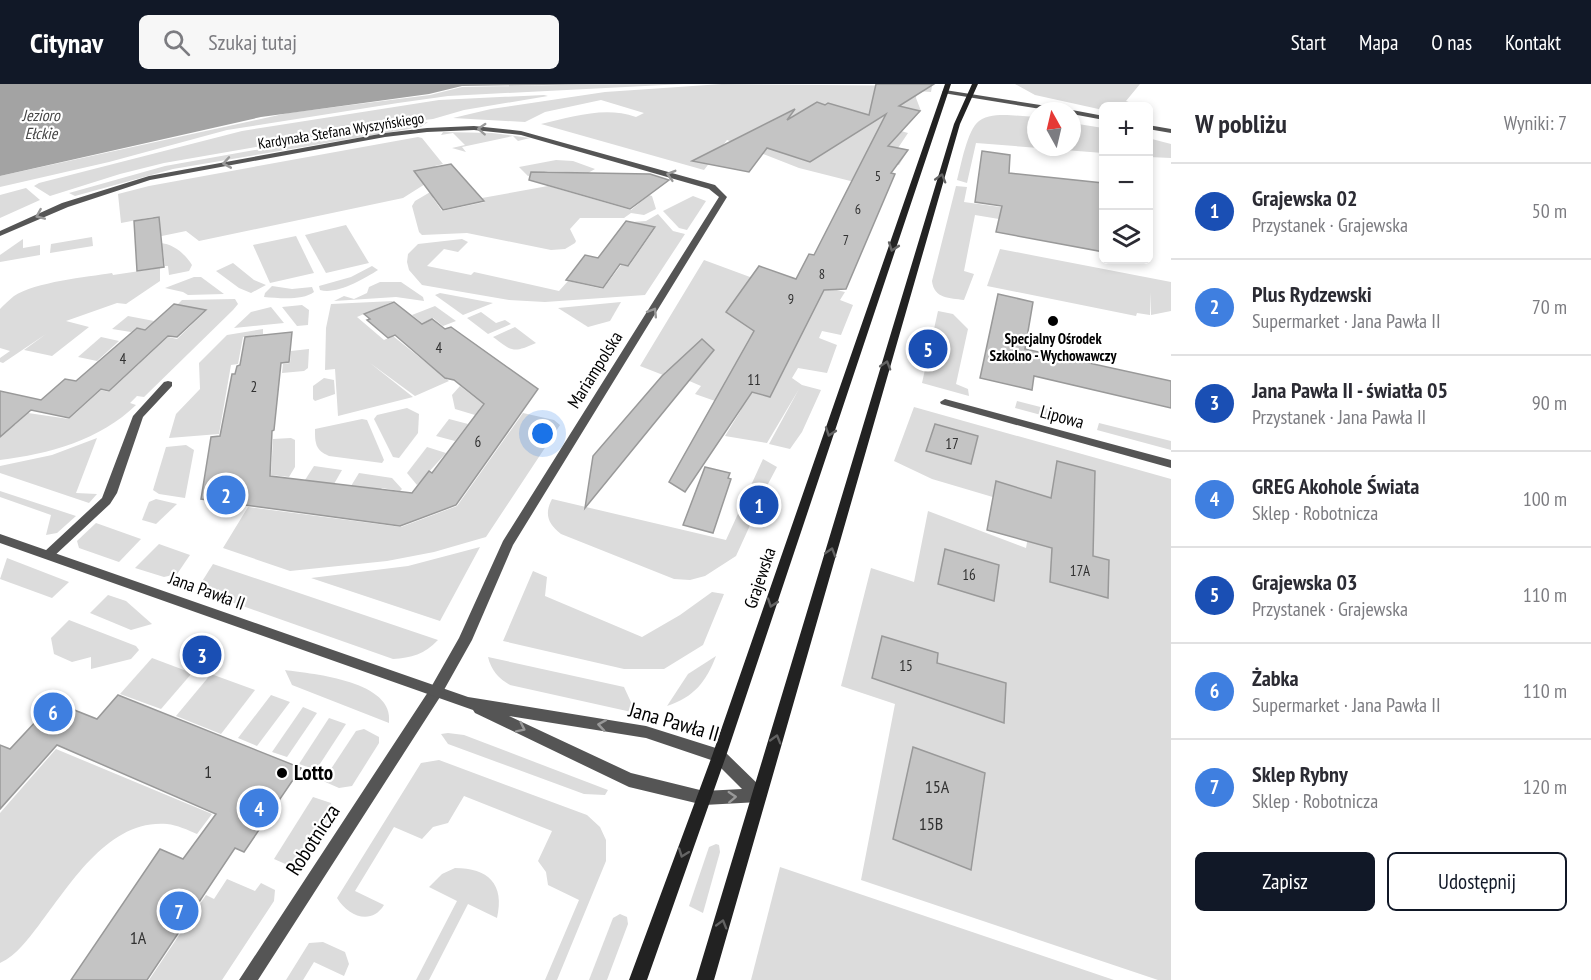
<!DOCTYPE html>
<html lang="pl">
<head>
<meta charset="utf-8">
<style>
  :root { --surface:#fff; --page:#f7f7f7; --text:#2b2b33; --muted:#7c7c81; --line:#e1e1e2; --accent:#111827 }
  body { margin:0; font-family:"PT Sans Narrow",sans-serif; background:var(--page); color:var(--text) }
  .controls { position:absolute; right:18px; top:18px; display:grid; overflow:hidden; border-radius:9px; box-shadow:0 3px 9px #0003 }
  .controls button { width:54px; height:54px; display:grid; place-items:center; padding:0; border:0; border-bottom:2px solid var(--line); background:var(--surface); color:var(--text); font:30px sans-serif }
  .compass { position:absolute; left:1027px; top:18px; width:54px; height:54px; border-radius:50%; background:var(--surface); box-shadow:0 3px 9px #0003; rotate:352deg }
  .you { position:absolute; left:543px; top:350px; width:21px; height:21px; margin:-15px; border:4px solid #fff; border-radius:50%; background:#1a73e8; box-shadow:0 0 0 9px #1a73e833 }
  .badge { display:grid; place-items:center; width:39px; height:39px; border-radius:50%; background:var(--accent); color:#fff; font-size:20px; font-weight:700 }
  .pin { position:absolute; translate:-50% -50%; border:3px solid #fff; box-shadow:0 2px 6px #0006 }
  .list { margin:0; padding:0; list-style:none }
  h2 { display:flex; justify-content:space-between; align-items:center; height:78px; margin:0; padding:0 24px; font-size:26px }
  h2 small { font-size:20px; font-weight:400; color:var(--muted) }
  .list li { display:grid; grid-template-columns:39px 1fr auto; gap:18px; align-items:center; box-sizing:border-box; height:96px; padding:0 24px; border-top:2px solid var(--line) }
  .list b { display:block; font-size:22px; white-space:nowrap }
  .list p { margin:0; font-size:20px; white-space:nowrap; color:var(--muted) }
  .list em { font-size:20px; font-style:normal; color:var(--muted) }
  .actions { display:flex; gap:12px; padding:18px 24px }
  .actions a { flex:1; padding:14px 0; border:2px solid var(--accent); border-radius:9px; text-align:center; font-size:21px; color:var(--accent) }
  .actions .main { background:var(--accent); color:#fff }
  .icon { flex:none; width:33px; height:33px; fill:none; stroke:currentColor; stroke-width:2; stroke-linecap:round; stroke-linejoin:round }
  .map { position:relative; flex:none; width:1171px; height:896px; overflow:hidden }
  header { display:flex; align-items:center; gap:36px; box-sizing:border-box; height:84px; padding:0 30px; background:var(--accent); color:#fff }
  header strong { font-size:28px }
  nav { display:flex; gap:33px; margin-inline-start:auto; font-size:21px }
  .search { width:420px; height:54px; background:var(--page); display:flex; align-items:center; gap:15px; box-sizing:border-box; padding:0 21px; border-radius:9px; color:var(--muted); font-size:22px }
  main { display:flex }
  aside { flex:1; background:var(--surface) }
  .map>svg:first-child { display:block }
</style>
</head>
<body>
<header>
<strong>Citynav</strong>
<div class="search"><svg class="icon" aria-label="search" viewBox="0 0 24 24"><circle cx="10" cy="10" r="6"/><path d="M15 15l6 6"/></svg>Szukaj tutaj</div>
<nav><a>Start</a><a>Mapa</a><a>O nas</a><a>Kontakt</a></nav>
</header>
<main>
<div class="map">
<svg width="1171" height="896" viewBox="0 0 1171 896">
  <rect width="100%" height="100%" fill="#fff"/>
  <g fill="#dcdcdc">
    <path d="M615 0H684L448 12 398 19 227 46 109 78 0 103V92L288 29 430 11 462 3Z"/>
    <path d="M722 0 932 2 931 8 917 7 916 14 921 27 901 47 908 49 898 64 908 66 899 81 890 80 884 87 895 90 882 105 799 84 727 56 704 86 541 40C573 33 604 22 636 33L644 29 601 16 545 28 525 38 453 34 491 25 605 8Z"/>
    <path d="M1015 0H1140L1126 17 1140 22H1104L1103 26 1035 11Z"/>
    <path d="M544 11 548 12 464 26 433 35 388 40 164 79 120 90 50 112 34 102 39 99 242 47 439 16Z"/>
    <path d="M1007 31 1036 33V63H1072V39L1103 44V69L976 59 967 99 957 96C961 82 967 46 979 37 987 31 998 31 1007 31Z"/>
    <path d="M428 38 421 43 173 85 75 112 69 109 165 82 384 43Z"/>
    <path d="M443 48 492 49 530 54 518 57 513 52 462 63 466 68 452 64 465 61 453 49 441 51Z"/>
    <path d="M418 53 422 54 443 80 435 82 441 90 403 114 199 157 186 147 157 153 153 133 121 139 118 110 149 102Z"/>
    <path d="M1148 54 1171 60V74L1149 73Z"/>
    <path d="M556 76 573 77 595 85 588 89 548 87 528 92 519 83Z"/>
    <path d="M548 102 631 126 649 111 652 112 656 125 644 131 631 129 624 134H580L570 145 576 157 575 159 565 165 551 166 467 149 422 151 419 148 412 122 415 117 432 107 448 110 433 114 442 127 485 118 482 114Z"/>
    <path d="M956 102 967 103 964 118 1103 137 999 135 975 131 964 187 974 190 964 216C950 214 934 215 932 197Z"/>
    <path d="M26 104 40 116 0 134V111Z"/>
    <path d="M693 112 706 117 687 146 679 144 663 127Z"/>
    <path d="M658 130 673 147 685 150 645 211 545 218 509 216 422 201 409 186 407 178 408 170 418 160 462 155 468 158 458 168 444 165 427 182 471 191 474 188 559 207 568 197 603 205 621 181 629 182 656 143 631 138 646 137Z"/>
    <path d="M346 141 369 179 326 189 305 151Z"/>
    <path d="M296 152 314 189 270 199 253 161Z"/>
    <path d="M92 153 93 162 50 169 51 160Z"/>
    <path d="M23 155V164L40 161V171L0 178V171Z"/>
    <path d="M160 159C174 160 185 170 192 181L189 187 169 191 168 182H165L163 167 144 170Z"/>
    <path d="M1000 165 1171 198V227L1151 231 1150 208V231L1137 229 1136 232 987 202Z"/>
    <path d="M704 176 750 193 762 183 794 196 845 208 840 216 853 221 841 251 822 247 819 254 837 261 827 289 798 284 792 294 802 301 821 306 802 348 790 365 769 360 799 305 767 359 725 352 741 326 695 310 701 302 666 287 663 291 640 282Z"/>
    <path d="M233 179 254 196 266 201 251 209 239 204 216 187Z"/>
    <path d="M372 182 378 186C364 195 336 211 320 206L319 202 351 193Z"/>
    <path d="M160 184V197L126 220 117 219 66 237 89 243 52 272 24 266 46 250 3 279 0 278V274L10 267 0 264V225C4 221 9 216 14 212 35 198 87 193 112 189L113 191Z"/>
    <path d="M194 193H201L224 210 188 211 183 208 165 204Z"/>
    <path d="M380 198H401L423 213 424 217 396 213 334 217 344 212 354 215 367 209 369 203Z"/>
    <path d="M272 202 292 205 312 203 314 208C302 217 278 214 264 213L265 209Z"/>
    <path d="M440 209 493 219 463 231 435 211Z"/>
    <path d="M235 215 238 220 233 226 144 313 137 312 130 319 136 321C100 356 49 370 0 376V338L15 341 28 329 69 335 101 306 109 308 168 253 177 255 207 226 177 221 182 216Z"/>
    <path d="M394 217 357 233 384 256 393 252 449 297 415 312 370 279 413 313 338 332 335 285 325 286 326 244 331 220Z"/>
    <path d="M621 218 610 237 588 243 558 224Z"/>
    <path d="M302 221 309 226 308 241 297 242 282 223Z"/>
    <path d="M435 222 456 237 443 242 433 234 422 239 412 231Z"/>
    <path d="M271 223 284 239 234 244 251 228Z"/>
    <path d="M938 227 953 230 968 245 956 300 968 305 969 312 922 299Z"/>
    <path d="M481 228 496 239 505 236 511 240 488 250 467 234Z"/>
    <path d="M128 232 154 237 145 245 136 244 131 248 112 245Z"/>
    <path d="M515 243 536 259C513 269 513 268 493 253Z"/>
    <path d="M263 245V250L243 253 238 280 231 281 219 350 169 354 176 330 200 305 199 279 227 251Z"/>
    <path d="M101 253 119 257 97 277 78 273Z"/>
    <path d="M309 265 308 284 304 287 282 289 283 280 290 279 291 267Z"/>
    <path d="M324 294 334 296 335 310 315 317 313 315V302Z"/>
    <path d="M460 302 483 320 475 331 455 325 452 311Z"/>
    <path d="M1017 317 1064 329 1067 338 1015 324Z"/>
    <path d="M914 323 1171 395V896H1158L861 796 895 620 841 602 871 484 914 498 928 427 1026 464 1033 425 932 395 894 377Z"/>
    <path d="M407 324 419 330 418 349 399 374 393 373 374 335 377 331Z"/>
    <path d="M523 329 554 336 560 341 486 453 434 468 387 477 290 487 223 464 248 423 401 443 457 422Z"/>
    <path d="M362 335 367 336 384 376 382 379 329 372C315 366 315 359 315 345Z"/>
    <path d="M449 335 468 340 455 357 436 352Z"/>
    <path d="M1099 339 1171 357V366L1097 346Z"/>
    <path d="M97 354 76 409 97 410 89 419 0 389V382L52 371Z"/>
    <path d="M291 354 295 356V383L289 393 271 391 273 355Z"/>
    <path d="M186 361 194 366 185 414 159 410 153 406 166 363Z"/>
    <path d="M427 363 446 369 417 401 407 389Z"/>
    <path d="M763 375 777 383 761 413H754L748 428 752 432V437L736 472 705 492 690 496 674 495 561 450C548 440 544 430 552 415L726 456Z"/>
    <path d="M314 382 342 386 334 400 305 396Z"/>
    <path d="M359 389 392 394 402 405 400 407 382 404 380 406 351 402Z"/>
    <path d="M0 407 76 432 57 449 46 451 51 431 0 413Z"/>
    <path d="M156 415 177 420 156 440 142 436 149 418Z"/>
    <path d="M96 439 141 455 119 478 79 464 77 457Z"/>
    <path d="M159 460 190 471 177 490 164 493 135 484Z"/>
    <path d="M480 463 440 537 311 494 408 482Z"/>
    <path d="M7 474 69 498 52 514 0 495Z"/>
    <path d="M213 480 438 556C425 570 411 574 393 575L203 508 201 499Z"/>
    <path d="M533 487 547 493 545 512 642 553 680 531 712 508 724 510 703 561 664 585H624L503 557Z"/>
    <path d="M108 511 126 517 152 540 131 546 90 529Z"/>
    <path d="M69 536 136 562 139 566 131 575 91 585V573L72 578 54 570 51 554Z"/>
    <path d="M716 572C706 598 694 613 667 622L688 590Z"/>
    <path d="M488 573 624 603 636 629 510 601C499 595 491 586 488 573Z"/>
    <path d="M152 574 192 589 161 625 120 610Z"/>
    <path d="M285 586C314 590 395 597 389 639L292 601Z"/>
    <path d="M211 590 255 606 221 650 176 632Z"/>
    <path d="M271 611 290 618 257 662 238 654Z"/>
    <path d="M303 623 317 629 287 673 272 668Z"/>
    <path d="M329 634 346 640 316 686 299 680Z"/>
    <path d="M364 645 379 653V659L352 702 339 704 323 697 356 647Z"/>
    <path d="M448 649 464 651 608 706 605 711 584 710 448 660 441 650Z"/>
    <path d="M56 665 212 730 197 750C188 746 177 741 167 740 108 735 70 801 39 841 28 855 17 871 0 879V729Z"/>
    <path d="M439 676 587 731 600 743 606 756V777L557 896H545L579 816 548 801 546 788 538 777 552 747 464 712 448 739 433 743 422 755 394 743 355 807 384 821C371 842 348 832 337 814L421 679Z"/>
    <path d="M313 713 331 719 333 729 301 779 290 782 274 775Z"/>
    <path d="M716 760 719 761 720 768 703 829 689 822 709 763Z"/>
    <path d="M780 783 1114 896H751Z"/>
    <path d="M455 784C488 784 505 800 497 834L468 820 429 896H416L457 817 429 803 442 790Z"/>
    <path d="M227 795 255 807 261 799 275 806 274 817 222 896H149L206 811 214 815Z"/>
    <path d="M620 830 627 833 628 840 607 896H589L613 834Z"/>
    <path d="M323 858 345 868 349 880 344 892 314 878 303 896H286L309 859Z"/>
  </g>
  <path fill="#a3a3a3" d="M0 0H613L462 2 429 10 261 33 0 92Z"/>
  <g fill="#c4c4c4" stroke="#999" stroke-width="1.5">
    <path d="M876 0H934L899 22 920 27 888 62 908 66 891 89 895 90 846 205 824 206 770 313 752 308 685 408 669 398 754 247 726 228 759 182 796 195 809 170 814 171 886 30 810 78 767 64 749 88 692 77 795 25 787 36 817 18 825 21 828 19 869 31Z"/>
    <path d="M982 67 1010 71 1009 89 1103 99 1104 168 996 148 1002 122 975 118Z"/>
    <path d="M451 80 484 117 443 126 414 87Z"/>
    <path d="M531 88 650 90 669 96 630 125 529 96Z"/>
    <path d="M159 133 164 183 137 187 134 137Z"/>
    <path d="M626 137 655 143 628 182 620 180 603 204 566 196 585 171 598 174Z"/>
    <path d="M998 210 1033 218 1025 265 1171 297V324L1034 292 1032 306 980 294Z"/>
    <path d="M394 218 422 240 432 235 445 245 451 243 538 305 456 421 400 442 201 415 211 353 220 352 232 290H235L237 282 240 281 245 253 292 248 289 278 281 279 274 346 272 347 270 392 412 409 429 387 432 389 484 320 454 296 445 294 395 251 388 254 367 236 370 235 364 230Z"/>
    <path d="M174 220 206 226 177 253 168 252 109 307 101 305 69 334 31 326 0 353V307L41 316 65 295 76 297 137 244 145 246Z"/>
    <path d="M702 255 714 266 585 424 593 372 662 292Z"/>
    <path d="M935 340 978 352 971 380 926 367Z"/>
    <path d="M1057 377 1095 387 1093 472 1109 476 1108 514 1050 498 1052 464 987 446 996 397 1051 414Z"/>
    <path d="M705 383 730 389 728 394 731 395 713 449 683 441Z"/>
    <path d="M945 465 999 481 994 517 938 500Z"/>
    <path d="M882 552 938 569 937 579 1006 599 1004 639 872 594Z"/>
    <path d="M118 611 301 684 244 768 235 764 147 896H71L160 765 183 775 216 730 57 661 0 725V661L10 665 54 618 97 635Z"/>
    <path d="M913 663 985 689 971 786 893 755Z"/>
  </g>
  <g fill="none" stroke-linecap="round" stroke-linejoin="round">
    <g fill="#555" fill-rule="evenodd">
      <path d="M474 42 521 47 715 101 727 113 513 461 472 556 440 613 258 896H239L430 605 459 554 503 457 719 113 709 105 521 51 474 46 427 48 385 53 150 96 68 123 0 152V147L62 119 149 92 385 49 427 44Z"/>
      <path d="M168 297 172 298V302L143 333 117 409 110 420 52 474H44L42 471 44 468 102 414 133 332 164 298Z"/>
      <path d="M945 315 1171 376V384L941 320 940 318Z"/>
    </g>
    <g fill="#555" fill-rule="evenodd">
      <path d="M945 6 1066 25 1069 27H1053L943 9 942 8Z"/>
      <path d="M1072 26 1104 32V36L1072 30V27H1069Z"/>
      <path d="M1148 41 1171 45V49L1148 45Z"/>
      <path d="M0 450 468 613 646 642 719 665 724 667 764 706 767 711 764 716 759 718 704 721 629 703 475 629 473 626 0 459ZM509 632 646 654 714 677 742 705 704 707 631 689Z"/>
    </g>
    <g fill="#222" fill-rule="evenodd">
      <path d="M945 0H951L726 672 647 896H629L712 672Z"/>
      <path d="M972 0H978L960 40 714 896H696L954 40Z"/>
    </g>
  </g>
  <defs><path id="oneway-chevron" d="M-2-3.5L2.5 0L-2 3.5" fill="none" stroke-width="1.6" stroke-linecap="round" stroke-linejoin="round" transform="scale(1.5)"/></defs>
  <g stroke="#999">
    <use href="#oneway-chevron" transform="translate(482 45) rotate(-177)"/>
    <use href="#oneway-chevron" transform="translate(227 79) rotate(170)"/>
    <use href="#oneway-chevron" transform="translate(671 91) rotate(-164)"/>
    <use href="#oneway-chevron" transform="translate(40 131) rotate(157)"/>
    <use href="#oneway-chevron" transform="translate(653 228) rotate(-58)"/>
    <use href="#oneway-chevron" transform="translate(602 641) rotate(-171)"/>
    <use href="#oneway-chevron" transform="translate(521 644) rotate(26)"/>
    <use href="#oneway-chevron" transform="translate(732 713) rotate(-3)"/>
  </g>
  <g stroke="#646464">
    <use href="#oneway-chevron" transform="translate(941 94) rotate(-74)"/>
    <use href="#oneway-chevron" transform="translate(893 163) rotate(109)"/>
    <use href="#oneway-chevron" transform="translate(886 281) rotate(-73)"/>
    <use href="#oneway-chevron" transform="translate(830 348) rotate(109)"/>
    <use href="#oneway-chevron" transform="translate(831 468) rotate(-73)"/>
    <use href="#oneway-chevron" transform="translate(772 519) rotate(109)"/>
    <use href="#oneway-chevron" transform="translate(776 655) rotate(-74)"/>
    <use href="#oneway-chevron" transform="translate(683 769) rotate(110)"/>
    <use href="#oneway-chevron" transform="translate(722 840) rotate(-74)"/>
  </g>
  <g fill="#000" stroke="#fff" stroke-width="2">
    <circle cx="1053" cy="237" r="6"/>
    <circle cx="282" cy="689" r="6"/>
  </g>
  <g text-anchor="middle" stroke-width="4.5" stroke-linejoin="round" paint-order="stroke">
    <g font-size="14" fill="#313131">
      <text x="878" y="97">5</text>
      <text x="858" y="130">6</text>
      <text x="846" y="161">7</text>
      <text x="822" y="195">8</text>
      <text x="791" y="220">9</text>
    </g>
    <g font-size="15" fill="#000" stroke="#fff">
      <text transform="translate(341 47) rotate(-9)" y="5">Kardynała Stefana Wyszyńskiego</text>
    </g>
    <g font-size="15" font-weight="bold" fill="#000" stroke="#fff">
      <text x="1053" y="260">Specjalny Ośrodek<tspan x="1053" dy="17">Szkolno - Wychowawczy</tspan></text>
    </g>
    <g font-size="15" fill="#313131">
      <text x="439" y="269">4</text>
      <text x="123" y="280">4</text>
      <text x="754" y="301">11</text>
      <text x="254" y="308">2</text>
      <text x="478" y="363">6</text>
      <text x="952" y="365">17</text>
      <text x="1080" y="492">17A</text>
      <text x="969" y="496">16</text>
      <text x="906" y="587">15</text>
    </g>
    <g font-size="16" font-style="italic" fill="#444" stroke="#fff">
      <text x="41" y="37">Jezioro<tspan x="41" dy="18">Ełckie</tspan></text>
    </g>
    <g font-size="18" fill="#000" stroke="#fff">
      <text transform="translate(595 286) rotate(-58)" y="6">Mariampolska</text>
      <text transform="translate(1062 333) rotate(15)" y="6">Lipowa</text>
      <text transform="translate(760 494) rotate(-71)" y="6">Grajewska</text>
      <text transform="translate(207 507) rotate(20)" y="6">Jana Pawła II</text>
    </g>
    <g font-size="18" fill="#313131">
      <text x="208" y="694">1</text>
      <text x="937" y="709">15A</text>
      <text x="931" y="746">15B</text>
      <text x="138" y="860">1A</text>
    </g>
    <g font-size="21" fill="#000" stroke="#fff">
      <text transform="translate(674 638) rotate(16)" y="7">Jana Pawła II</text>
      <text transform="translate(313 756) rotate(-57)" y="7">Robotnicza</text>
    </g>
    <g font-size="21" font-weight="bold" fill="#000" stroke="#fff" text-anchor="start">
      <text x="294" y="696">Lotto</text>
    </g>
  </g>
</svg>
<div class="controls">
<button>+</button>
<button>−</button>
<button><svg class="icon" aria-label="layers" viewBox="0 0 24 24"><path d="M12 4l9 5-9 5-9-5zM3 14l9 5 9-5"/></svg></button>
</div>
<svg class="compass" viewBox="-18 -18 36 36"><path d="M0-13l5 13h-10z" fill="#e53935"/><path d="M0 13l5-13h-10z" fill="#7c7c81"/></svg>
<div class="you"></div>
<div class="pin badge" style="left:759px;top:421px;background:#1a4fb4">1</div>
<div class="pin badge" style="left:226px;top:411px;background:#3f7fe0">2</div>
<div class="pin badge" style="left:202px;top:571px;background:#1a4fb4">3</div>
<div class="pin badge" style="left:259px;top:724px;background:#3f7fe0">4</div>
<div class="pin badge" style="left:928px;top:265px;background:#1a4fb4">5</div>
<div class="pin badge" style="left:53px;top:628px;background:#3f7fe0">6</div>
<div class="pin badge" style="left:179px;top:827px;background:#3f7fe0">7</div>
</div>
<aside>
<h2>W pobliżu<small>Wyniki: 7</small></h2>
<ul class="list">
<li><span class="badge" style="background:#1a4fb4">1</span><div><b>Grajewska 02</b><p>Przystanek · Grajewska</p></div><em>50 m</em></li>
<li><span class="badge" style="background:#3f7fe0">2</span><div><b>Plus Rydzewski</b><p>Supermarket · Jana Pawła II</p></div><em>70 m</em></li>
<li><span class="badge" style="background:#1a4fb4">3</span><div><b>Jana Pawła II - światła 05</b><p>Przystanek · Jana Pawła II</p></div><em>90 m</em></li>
<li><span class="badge" style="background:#3f7fe0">4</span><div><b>GREG Akohole Świata</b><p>Sklep · Robotnicza</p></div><em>100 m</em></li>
<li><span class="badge" style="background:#1a4fb4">5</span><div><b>Grajewska 03</b><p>Przystanek · Grajewska</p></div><em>110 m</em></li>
<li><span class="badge" style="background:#3f7fe0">6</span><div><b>Żabka</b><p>Supermarket · Jana Pawła II</p></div><em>110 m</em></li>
<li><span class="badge" style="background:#3f7fe0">7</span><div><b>Sklep Rybny</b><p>Sklep · Robotnicza</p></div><em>120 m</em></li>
</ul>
<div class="actions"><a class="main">Zapisz</a><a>Udostępnij</a></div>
</aside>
</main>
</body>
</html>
